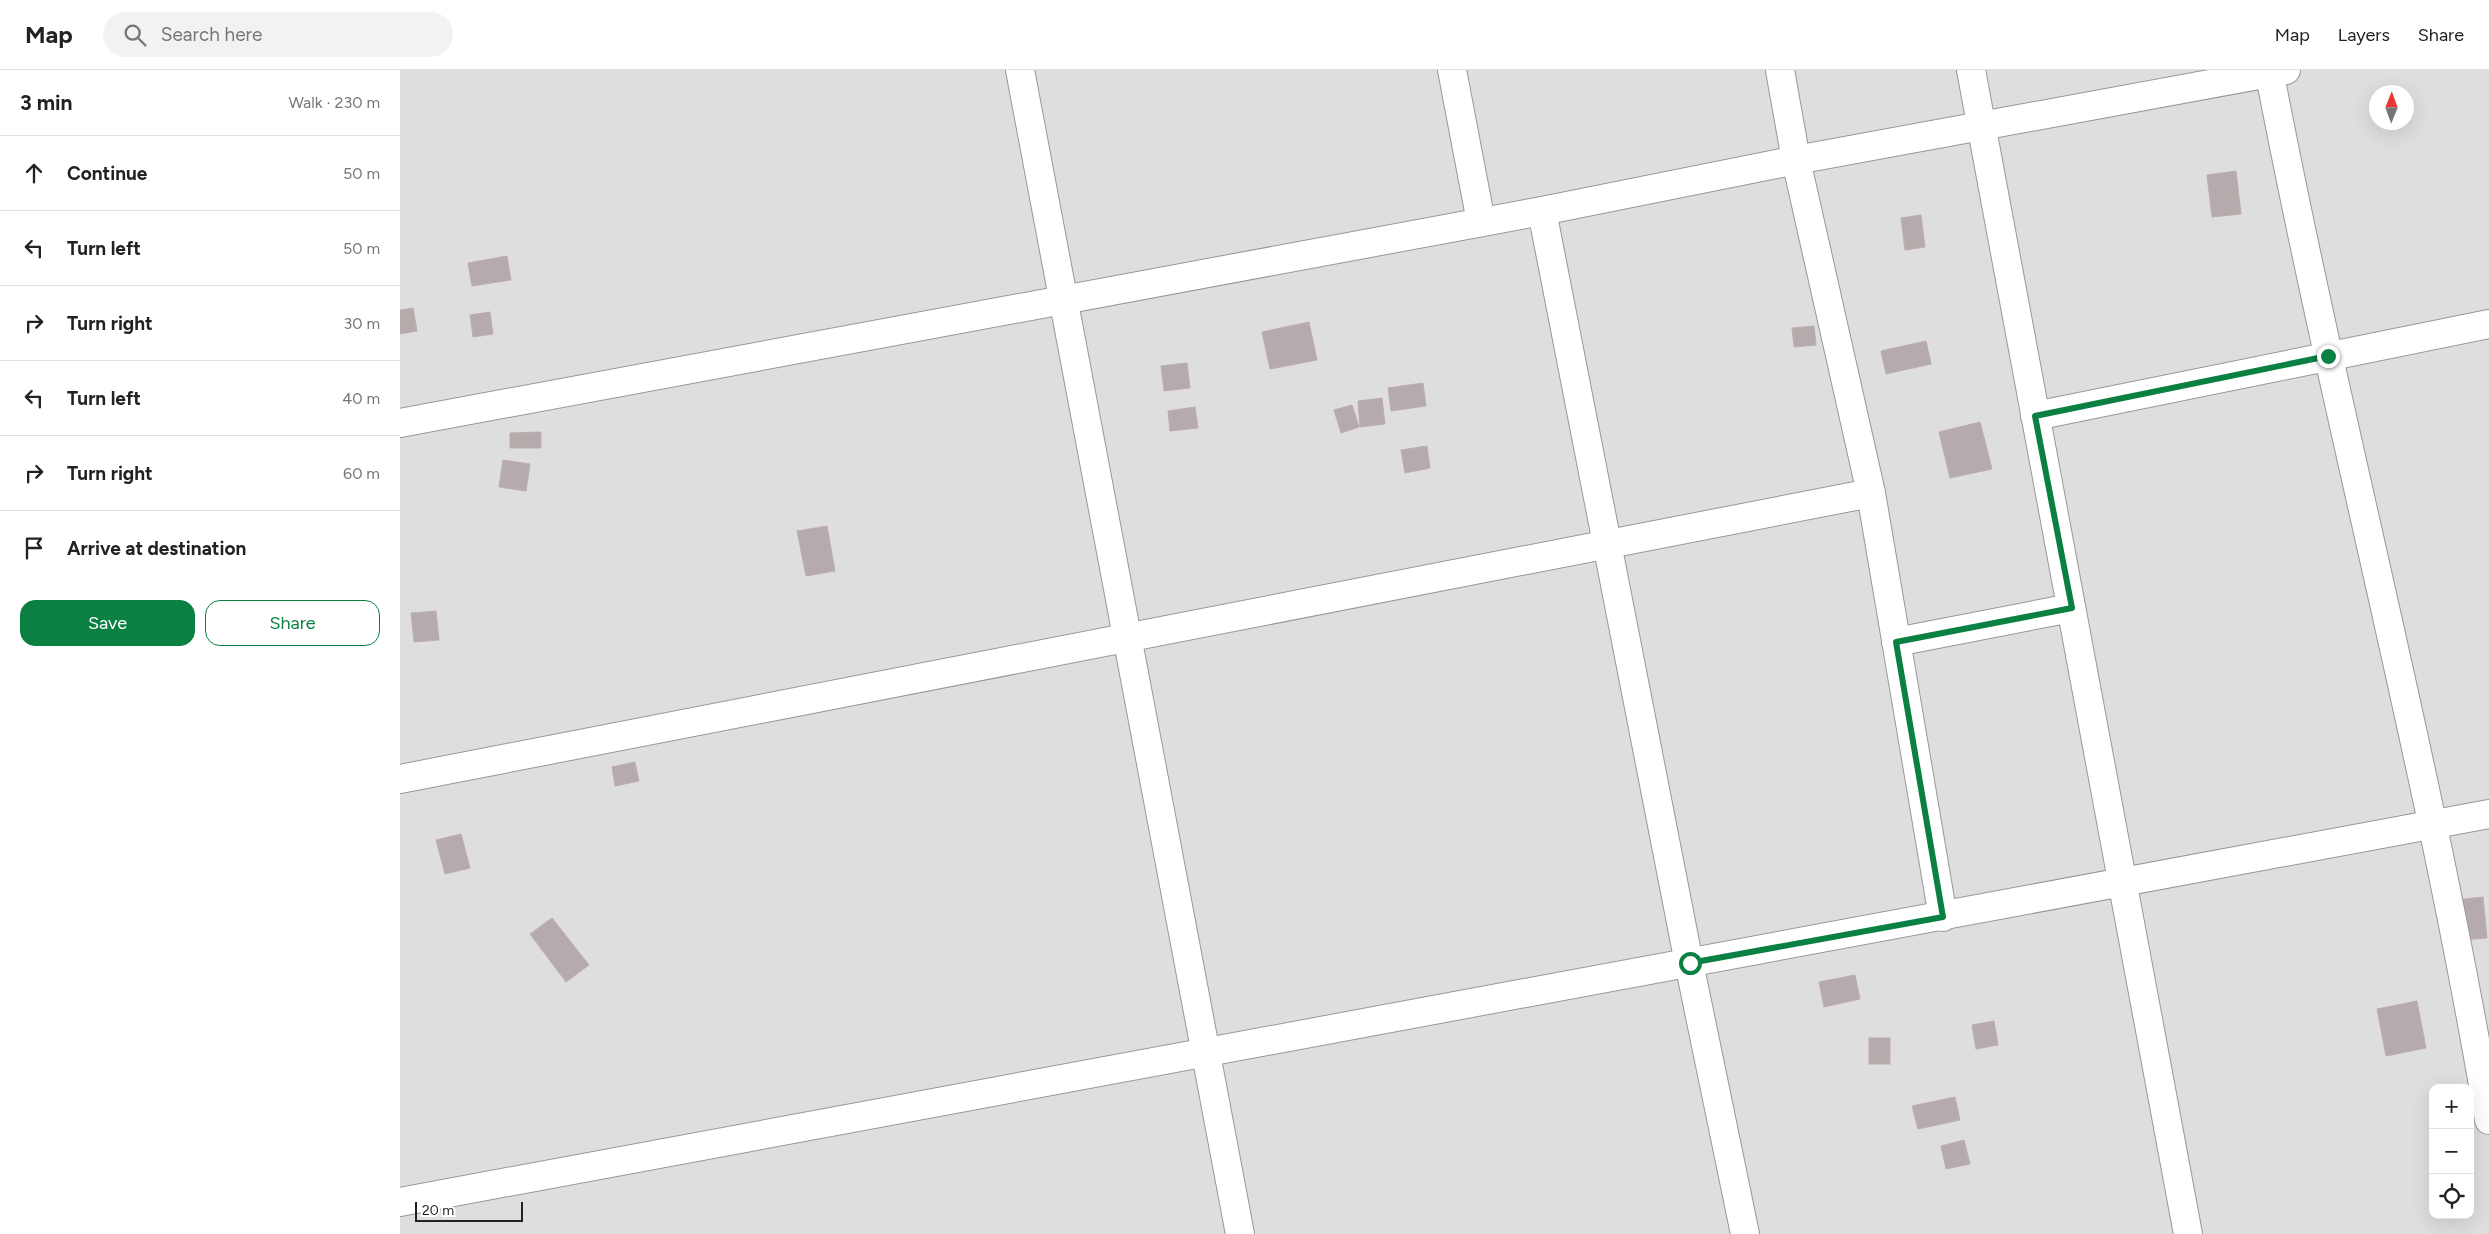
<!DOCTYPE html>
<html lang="en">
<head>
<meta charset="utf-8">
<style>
  :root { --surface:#fff; --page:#f2f2f2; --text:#222; --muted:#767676; --line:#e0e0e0; --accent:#0b8043 }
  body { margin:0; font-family:Figtree,sans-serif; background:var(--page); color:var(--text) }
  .controls { position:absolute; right:15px; bottom:15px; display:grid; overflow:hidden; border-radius:10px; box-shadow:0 5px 20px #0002 }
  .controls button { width:45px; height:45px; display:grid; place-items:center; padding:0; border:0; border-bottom:1px solid var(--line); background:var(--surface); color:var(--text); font:25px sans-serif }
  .compass { position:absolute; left:1969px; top:15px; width:45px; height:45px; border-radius:50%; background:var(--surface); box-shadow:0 5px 20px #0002; rotate:1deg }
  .scale { position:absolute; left:15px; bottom:12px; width:108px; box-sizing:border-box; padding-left:5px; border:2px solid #212121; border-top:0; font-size:14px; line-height:18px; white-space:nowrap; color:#212121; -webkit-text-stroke:4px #fff; paint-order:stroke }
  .stop { position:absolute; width:15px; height:15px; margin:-11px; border:4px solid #0b8043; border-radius:50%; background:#fff }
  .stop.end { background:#0b8043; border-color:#fff; box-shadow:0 1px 5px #0008 }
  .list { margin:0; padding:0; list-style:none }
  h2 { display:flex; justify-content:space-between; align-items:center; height:65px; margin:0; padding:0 20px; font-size:21px }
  h2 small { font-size:16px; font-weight:400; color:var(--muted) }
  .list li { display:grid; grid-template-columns:32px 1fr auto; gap:15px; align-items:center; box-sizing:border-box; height:75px; padding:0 20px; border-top:1px solid var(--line) }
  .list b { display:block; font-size:19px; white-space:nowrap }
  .list em { font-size:16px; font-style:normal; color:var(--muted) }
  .actions { display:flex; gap:10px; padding:15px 20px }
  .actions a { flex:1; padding:11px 0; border:1px solid var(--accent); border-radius:15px; text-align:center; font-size:18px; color:var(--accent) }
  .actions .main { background:var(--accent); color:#fff }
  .icon { flex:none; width:28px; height:28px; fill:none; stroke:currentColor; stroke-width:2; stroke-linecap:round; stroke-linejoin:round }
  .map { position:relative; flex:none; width:2089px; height:1164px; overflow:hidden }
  header { display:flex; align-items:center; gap:30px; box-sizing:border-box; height:70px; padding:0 25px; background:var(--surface); border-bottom:1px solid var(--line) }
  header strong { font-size:24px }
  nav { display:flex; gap:28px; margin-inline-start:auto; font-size:18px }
  .search { width:350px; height:45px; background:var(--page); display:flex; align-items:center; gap:12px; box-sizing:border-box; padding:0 18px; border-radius:28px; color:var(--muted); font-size:19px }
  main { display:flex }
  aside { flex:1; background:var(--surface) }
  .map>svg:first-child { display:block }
</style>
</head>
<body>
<header>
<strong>Map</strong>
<div class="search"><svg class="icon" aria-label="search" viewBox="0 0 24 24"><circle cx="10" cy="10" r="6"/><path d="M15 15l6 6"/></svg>Search here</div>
<nav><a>Map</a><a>Layers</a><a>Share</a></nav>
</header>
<main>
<aside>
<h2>3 min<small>Walk · 230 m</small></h2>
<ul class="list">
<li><svg class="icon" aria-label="ahead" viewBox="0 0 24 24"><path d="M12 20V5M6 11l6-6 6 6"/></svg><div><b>Continue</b></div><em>50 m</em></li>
<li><svg class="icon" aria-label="left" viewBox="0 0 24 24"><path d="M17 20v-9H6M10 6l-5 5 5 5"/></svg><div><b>Turn left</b></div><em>50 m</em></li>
<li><svg class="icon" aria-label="right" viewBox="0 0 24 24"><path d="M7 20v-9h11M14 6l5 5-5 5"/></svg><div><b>Turn right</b></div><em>30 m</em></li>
<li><svg class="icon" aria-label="left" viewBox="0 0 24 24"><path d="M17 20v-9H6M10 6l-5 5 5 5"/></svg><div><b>Turn left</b></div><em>40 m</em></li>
<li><svg class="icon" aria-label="right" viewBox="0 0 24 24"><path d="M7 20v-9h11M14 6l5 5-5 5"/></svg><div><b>Turn right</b></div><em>60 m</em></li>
<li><svg class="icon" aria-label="arrive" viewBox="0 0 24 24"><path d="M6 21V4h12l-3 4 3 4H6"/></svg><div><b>Arrive at destination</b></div></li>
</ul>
<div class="actions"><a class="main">Save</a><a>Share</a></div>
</aside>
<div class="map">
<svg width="2089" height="1164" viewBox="0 0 2089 1164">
  <rect width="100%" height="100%" fill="#f0e9e8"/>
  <path fill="#dedede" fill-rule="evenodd" d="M0 0H2089V1164H0ZM1976 22H2006V52H1976ZM2033 1018H2070V1145H2033Z"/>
  <g fill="#b5abac" stroke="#c0acae">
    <path d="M1836 101 1841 144 1812 147 1807 105Z"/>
    <path d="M1521 145 1525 177 1505 180 1501 148Z"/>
    <path d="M107 186 111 210 72 216 68 193Z"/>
    <path d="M13 238 17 261 0 264V240Z"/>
    <path d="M90 242 93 264 73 267 70 245Z"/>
    <path d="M909 252 917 290 870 299 862 262Z"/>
    <path d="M1414 256 1416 275 1394 277 1392 258Z"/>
    <path d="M1526 271 1531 294 1486 304 1481 281Z"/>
    <path d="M787 293 790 318 764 321 761 296Z"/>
    <path d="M1023 313 1026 336 991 341 988 318Z"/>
    <path d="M982 328 985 354 960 357 958 331Z"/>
    <path d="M952 335 959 357 941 363 934 340Z"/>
    <path d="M795 337 798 358 770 361 768 341Z"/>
    <path d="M1580 352 1592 399 1550 408 1539 362Z"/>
    <path d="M141 362V378H110V363Z"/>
    <path d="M1027 376 1030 398 1005 403 1001 380Z"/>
    <path d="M103 390 130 394 126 421 99 417Z"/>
    <path d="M427 456 435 501 406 506 397 461Z"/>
    <path d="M36 541 39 570 14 572 11 543Z"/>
    <path d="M235 692 239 711 215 716 212 697Z"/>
    <path d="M61 764 70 798 45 804 36 770Z"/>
    <path d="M2083 827 2087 868 2061 870 2056 830Z"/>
    <path d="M152 848 189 895 166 912 130 864Z"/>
    <path d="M1455 905 1460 929 1424 937 1419 912Z"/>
    <path d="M2017 931 2026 978 1986 986 1977 939Z"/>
    <path d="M1594 951 1598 975 1576 979 1572 955Z"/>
    <rect x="1469" y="968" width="21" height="26"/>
    <path d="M1555 1027 1560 1050 1518 1059 1512 1036Z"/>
    <path d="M1564 1070 1570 1094 1546 1099 1541 1076Z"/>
  </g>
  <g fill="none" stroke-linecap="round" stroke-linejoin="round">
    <defs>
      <g id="minor">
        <path d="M620 0 840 1164"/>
        <path d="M1052 0 1081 152"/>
        <path d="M1380 0 1396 90 1471 423 1543 847"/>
        <path d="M1571 0 1788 1164"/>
        <path d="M1869 0C1936 351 2030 697 2089 1050"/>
        <path d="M1142 141 1289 893 1345 1164"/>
        <path d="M1635 346 2089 254"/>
        <path d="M0 353 1142 141 1396 90 1886 0"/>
        <path d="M1496 572 1671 538"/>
        <path d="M0 709 1471 423"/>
        <path d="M0 1132 2089 744"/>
      </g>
    </defs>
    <use href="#minor" stroke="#989898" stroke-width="30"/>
    <use href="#minor" stroke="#fff" stroke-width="28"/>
  </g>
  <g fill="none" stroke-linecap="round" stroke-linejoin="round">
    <path stroke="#0b8043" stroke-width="6" d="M1290 893 1543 847 1496 572 1672 538 1635 346 1928 286"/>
  </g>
</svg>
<div class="controls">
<button>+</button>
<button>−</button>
<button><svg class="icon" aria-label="locate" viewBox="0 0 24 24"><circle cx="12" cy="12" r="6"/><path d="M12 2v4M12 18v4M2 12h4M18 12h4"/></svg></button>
</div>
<svg class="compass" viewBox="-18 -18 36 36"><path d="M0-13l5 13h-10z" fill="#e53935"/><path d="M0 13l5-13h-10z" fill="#767676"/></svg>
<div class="scale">20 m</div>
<div class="stop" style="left:1290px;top:893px"></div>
<div class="stop end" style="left:1928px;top:286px"></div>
</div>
</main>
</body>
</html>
